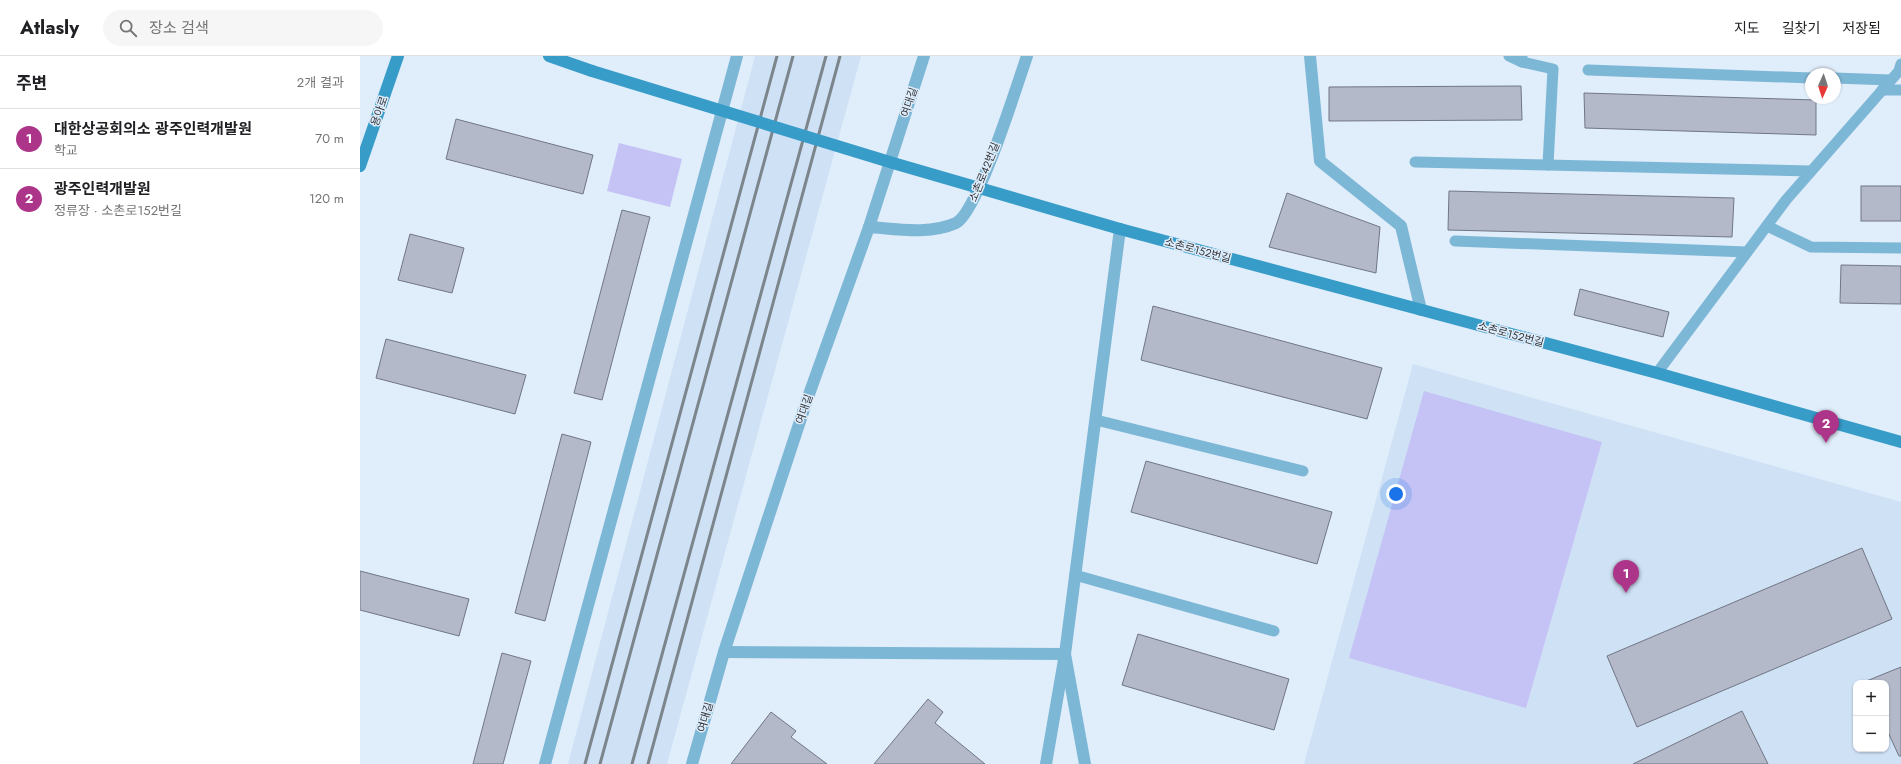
<!DOCTYPE html>
<html lang="ko">
<head>
<meta charset="utf-8">
<style>
  :root { --surface:#fff; --page:#f6f6f6; --text:#202124; --muted:#757577; --line:#e0e0e0; --accent:#ac3489 }
  body { margin:0; font-family:Jost,"Noto Sans KR",sans-serif; background:var(--page); color:var(--text) }
  .controls { position:absolute; right:12px; bottom:12px; display:grid; overflow:hidden; border-radius:8px; box-shadow:0 1px 3px #0004 }
  .controls button { width:36px; height:36px; display:grid; place-items:center; padding:0; border:0; border-bottom:1px solid var(--line); background:var(--surface); color:var(--text); font:20px sans-serif }
  .compass { position:absolute; left:1445px; top:12px; width:36px; height:36px; border-radius:50%; background:var(--surface); box-shadow:0 1px 3px #0004; rotate:183deg }
  .you { position:absolute; left:1036px; top:438px; width:14px; height:14px; margin:-10px; border:3px solid #fff; border-radius:50%; background:#1a73e8; box-shadow:0 0 0 6px #1a73e833 }
  .badge { display:grid; place-items:center; width:26px; height:26px; border-radius:50%; background:var(--accent); color:#fff; font-size:13px; font-weight:700 }
  .pin { position:absolute; translate:-50% -33px; filter:drop-shadow(0 1px 2px #0008) }
  .pin::after { content:''; position:absolute; top:21px; width:14px; height:12px; background:inherit; clip-path:polygon(0 0,100% 0,50% 100%) }
  .list { margin:0; padding:0; list-style:none }
  h2 { display:flex; justify-content:space-between; align-items:center; height:52px; margin:0; padding:0 16px; font-size:17px }
  h2 small { font-size:13px; font-weight:400; color:var(--muted) }
  .list li { display:grid; grid-template-columns:26px 1fr auto; gap:12px; align-items:center; box-sizing:border-box; height:60px; padding:0 16px; border-top:1px solid var(--line) }
  .list b { display:block; font-size:15px; white-space:nowrap }
  .list p { margin:0; font-size:13px; white-space:nowrap; color:var(--muted) }
  .list em { font-size:13px; font-style:normal; color:var(--muted) }
  .icon { flex:none; width:22px; height:22px; fill:none; stroke:currentColor; stroke-width:2; stroke-linecap:round; stroke-linejoin:round }
  .map { position:relative; flex:none; width:1541px; height:708px; overflow:hidden }
  header { display:flex; align-items:center; gap:24px; box-sizing:border-box; height:56px; padding:0 20px; background:var(--surface); border-bottom:1px solid var(--line) }
  header strong { font-size:19px }
  nav { display:flex; gap:22px; margin-inline-start:auto; font-size:14px }
  .search { width:280px; height:36px; background:var(--page); display:flex; align-items:center; gap:10px; box-sizing:border-box; padding:0 14px; border-radius:22px; color:var(--muted); font-size:15px }
  main { display:flex }
  aside { flex:1; background:var(--surface) }
  .map>svg:first-child { display:block }
</style>
</head>
<body>
<header>
<strong>Atlasly</strong>
<div class="search"><svg class="icon" aria-label="search" viewBox="0 0 24 24"><circle cx="10" cy="10" r="6"/><path d="M15 15l6 6"/></svg>장소 검색</div>
<nav><a>지도</a><a>길찾기</a><a>저장됨</a></nav>
</header>
<main>
<aside>
<h2>주변<small>2개 결과</small></h2>
<ul class="list">
<li><span class="badge">1</span><div><b>대한상공회의소 광주인력개발원</b><p>학교</p></div><em>70 m</em></li>
<li><span class="badge">2</span><div><b>광주인력개발원</b><p>정류장 · 소촌로152번길</p></div><em>120 m</em></li>
</ul>
</aside>
<div class="map">
<svg width="1541" height="708" viewBox="0 0 1541 708">
  <rect width="100%" height="100%" fill="#e0edfa"/>
  <g fill="#cfe1f5" fill-rule="evenodd">
    <path d="M395 0H501L307 708H208Z"/>
    <path d="M1053 308 1541 446V708H944ZM1496 627H1526V693H1496Z"/>
  </g>
  <g fill="#c5c3f5">
    <path d="M259 87 322 103 310 151 247 135Z"/>
    <path d="M1064 335 1242 386 1166 652 989 602Z"/>
  </g>
  <g fill="#b3b9c9" stroke="#707684">
    <path d="M1161 30 1162 64 969 65V31Z"/>
    <path d="M1224 37 1456 44V79L1225 72Z"/>
    <path d="M96 63 233 99 223 138 86 103Z"/>
    <rect x="1501" y="130" width="40" height="35"/>
    <path d="M1089 135 1374 142 1372 181 1088 174Z"/>
    <path d="M927 137 1020 171 1016 217 909 191Z"/>
    <path d="M262 154 290 161 242 344 214 337Z"/>
    <path d="M50 178 104 192 92 237 38 224Z"/>
    <path d="M1481 209 1541 210V248L1480 247Z"/>
    <path d="M1220 233 1309 256 1303 281 1214 259Z"/>
    <path d="M793 250 1022 312 1007 363 781 304Z"/>
    <path d="M26 283 166 319 155 358 16 322Z"/>
    <path d="M202 378 231 386 185 565 155 557Z"/>
    <path d="M786 405 972 456 957 508 771 456Z"/>
    <path d="M1502 492 1532 563 1277 671 1247 600Z"/>
    <path d="M0 515 109 543 99 580 0 554Z"/>
    <path d="M778 578 929 623 914 674 762 629Z"/>
    <path d="M142 597 171 605 143 708H113Z"/>
    <path d="M1541 611V700H1539L1526 672V627L1504 626Z"/>
    <path d="M568 643 583 656 575 667 625 708H514Z"/>
    <path d="M1382 655 1408 708H1273Z"/>
    <path d="M411 656 436 675 431 681 467 708H371Z"/>
  </g>
  <g fill="none" stroke-linecap="round" stroke-linejoin="round">
    <g stroke="#7db7d6" stroke-width="11">
      <path d="M1149 0 1162 6"/>
      <path d="M1162 0V6L1193 13 1188 109"/>
      <path d="M1228 14 1451 22"/>
      <path d="M1475 22 1530 24"/>
      <path d="M1522 34H1541"/>
      <path d="M1055 106 1451 115"/>
      <path d="M1407 170 1451 191 1541 192"/>
      <path d="M1095 185 1387 196"/>
      <path d="M1297 317 1426 144 1539 15 1541 8"/>
      <path d="M736 364 943 415"/>
      <path d="M715 519 914 575"/>
    </g>
    <g stroke="#7db7d6" stroke-width="12">
      <path d="M950 0 960 105 1041 170 1061 254"/>
      <path d="M509 171C537 173 569 179 596 167 618 156 657 29 667 0"/>
      <path d="M364 596 705 598 725 708"/>
      <path d="M185 708 377 0"/>
      <path d="M332 708 364 596 447 344 509 171 564 0"/>
      <path d="M686 708 705 598 760 173"/>
    </g>
    <g stroke="#389cc9" stroke-width="12">
      <path d="M189 0 232 15"/>
      <path d="M0 110 38 0"/>
      <path d="M760 173 1297 317 1541 386"/>
    </g>
    <g stroke="#7c848c" stroke-width="3">
      <path d="M225 708 417 0"/>
      <path d="M240 708 433 0"/>
      <path d="M272 708 466 0"/>
      <path d="M288 708 480 0"/>
    </g>
    <path stroke="#389cc9" stroke-width="12" d="M232 15 533 107 760 173"/>
  </g>
  <g text-anchor="middle" stroke-width="3" stroke-linejoin="round" paint-order="stroke">
    <g font-size="11" fill="#32363c" stroke="#e0edfa">
      <text transform="translate(549 46) rotate(-72)" y="4">여대길</text>
      <text transform="translate(19 55) rotate(-71)" y="4">용아로</text>
      <text transform="translate(624 116) rotate(-68)" y="4">소촌로42번길</text>
      <text transform="translate(838 194) rotate(15)" y="4">소촌로152번길</text>
      <text transform="translate(1151 278) rotate(15)" y="4">소촌로152번길</text>
      <text transform="translate(444 353) rotate(-71)" y="4">여대길</text>
      <text transform="translate(345 661) rotate(-74)" y="4">여대길</text>
    </g>
  </g>
</svg>
<div class="controls">
<button>+</button>
<button>−</button>
</div>
<svg class="compass" viewBox="-18 -18 36 36"><path d="M0-13l5 13h-10z" fill="#e53935"/><path d="M0 13l5-13h-10z" fill="#757577"/></svg>
<div class="you"></div>
<div class="pin badge" style="left:1266px;top:537px">1</div>
<div class="pin badge" style="left:1466px;top:387px">2</div>
</div>
</main>
</body>
</html>
